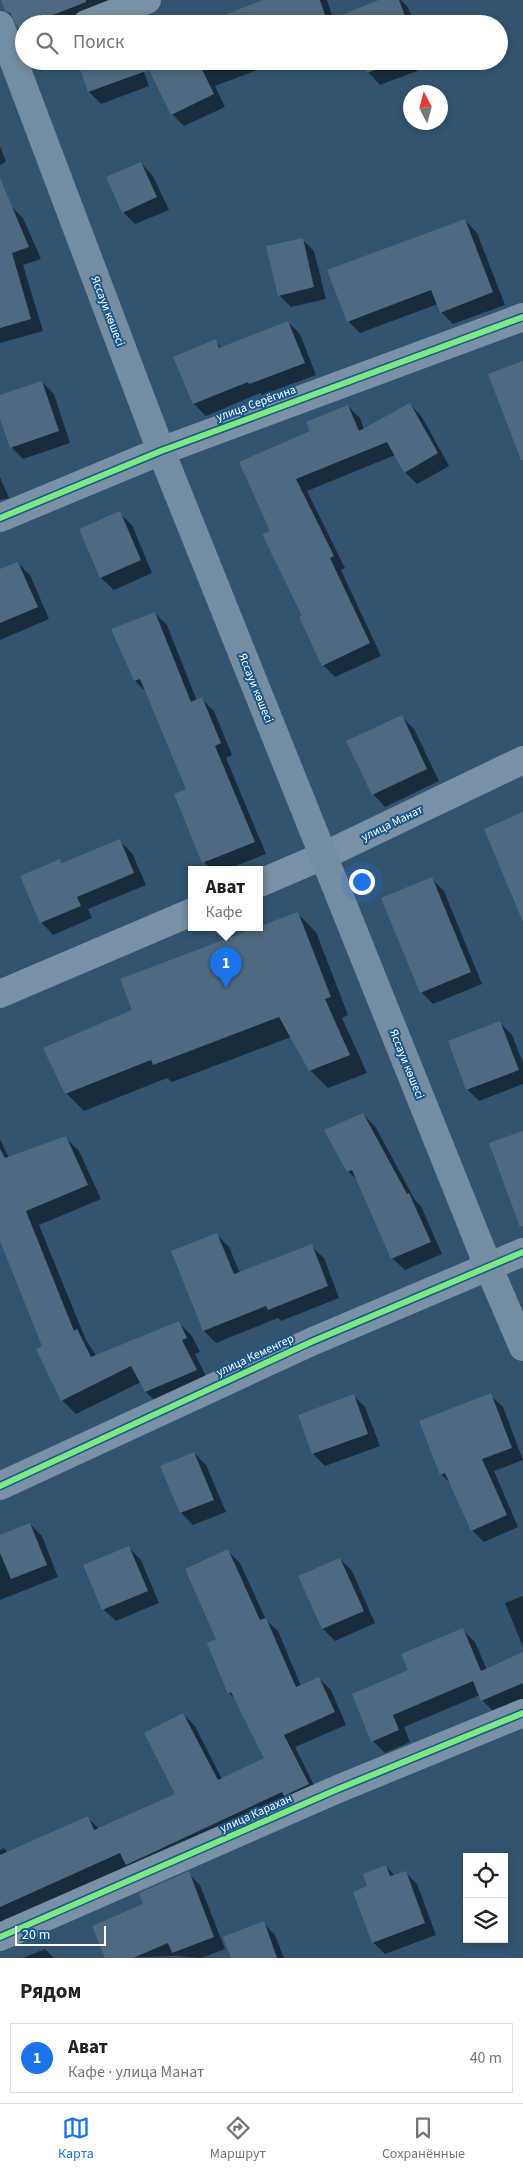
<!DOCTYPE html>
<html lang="ru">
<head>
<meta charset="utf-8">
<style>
  :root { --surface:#fff; --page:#f2f2f2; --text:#222; --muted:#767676; --line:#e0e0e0; --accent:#1a73e8 }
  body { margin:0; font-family:"Source Sans 3",sans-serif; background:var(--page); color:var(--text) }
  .controls { position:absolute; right:15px; bottom:15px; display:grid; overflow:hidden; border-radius:0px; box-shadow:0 2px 8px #0003 }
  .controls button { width:45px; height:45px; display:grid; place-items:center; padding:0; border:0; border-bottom:1px solid var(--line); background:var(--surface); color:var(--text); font:25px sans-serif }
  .compass { position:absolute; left:403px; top:85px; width:45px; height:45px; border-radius:50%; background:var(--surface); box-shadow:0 2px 8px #0003; rotate:354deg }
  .scale { position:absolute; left:15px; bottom:12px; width:91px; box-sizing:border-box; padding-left:5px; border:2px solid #fff; border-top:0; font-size:14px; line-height:18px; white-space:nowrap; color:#fff; -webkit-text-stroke:4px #195789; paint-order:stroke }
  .you { position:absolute; left:361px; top:881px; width:18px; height:18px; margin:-12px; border:4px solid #fff; border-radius:50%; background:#1a73e8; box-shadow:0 0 0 8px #1a73e833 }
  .badge { display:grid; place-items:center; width:32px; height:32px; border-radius:50%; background:var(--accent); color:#fff; font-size:16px; font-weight:700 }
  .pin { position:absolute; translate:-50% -41px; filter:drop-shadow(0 1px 2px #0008) }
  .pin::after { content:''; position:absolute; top:26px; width:18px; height:15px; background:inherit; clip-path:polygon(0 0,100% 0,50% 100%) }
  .popup { position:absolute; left:188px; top:866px; width:75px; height:65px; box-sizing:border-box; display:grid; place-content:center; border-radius:0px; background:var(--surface); filter:drop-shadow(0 1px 4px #0005); font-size:16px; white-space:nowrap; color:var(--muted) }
  .popup b { font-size:19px; color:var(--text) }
  .popup::after { content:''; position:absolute; left:50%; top:100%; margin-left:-10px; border:10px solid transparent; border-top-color:var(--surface) }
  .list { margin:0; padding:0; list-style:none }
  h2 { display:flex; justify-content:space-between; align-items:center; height:65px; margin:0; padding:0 20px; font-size:21px }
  h2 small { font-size:16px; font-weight:400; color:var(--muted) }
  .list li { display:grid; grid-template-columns:32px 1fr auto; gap:15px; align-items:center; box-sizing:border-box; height:70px; margin:0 10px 10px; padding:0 10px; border:1px solid var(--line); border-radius:0px }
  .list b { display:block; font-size:19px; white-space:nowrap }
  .list p { margin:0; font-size:16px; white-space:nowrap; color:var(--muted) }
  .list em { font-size:16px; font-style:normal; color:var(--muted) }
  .icon { flex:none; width:28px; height:28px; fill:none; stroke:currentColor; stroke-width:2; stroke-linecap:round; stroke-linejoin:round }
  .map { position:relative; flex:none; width:523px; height:1958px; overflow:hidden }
  .search { position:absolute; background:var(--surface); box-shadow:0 2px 8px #0003; left:15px; right:15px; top:15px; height:55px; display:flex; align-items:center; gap:12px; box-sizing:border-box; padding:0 18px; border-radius:28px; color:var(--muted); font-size:19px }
  .sheet { height:145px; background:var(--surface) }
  nav { display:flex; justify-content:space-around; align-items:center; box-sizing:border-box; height:70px; border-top:1px solid var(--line); background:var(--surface); font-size:14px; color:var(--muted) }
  nav a { display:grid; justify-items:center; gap:2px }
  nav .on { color:var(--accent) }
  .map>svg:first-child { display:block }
</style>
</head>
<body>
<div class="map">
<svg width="523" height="1958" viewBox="0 0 523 1958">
  <rect width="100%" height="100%" fill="#325470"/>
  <g fill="#0007">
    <path d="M2 0H117L79 24H24V32L6 10Z"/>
    <path d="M269 0H327L335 24H223Z"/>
    <path d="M382 0H401L408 7 414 24H349Z"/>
    <path d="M78 61H140L149 86 101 104 89 92Z"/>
    <path d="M147 61H281L215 86 225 107 184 126 172 114Z"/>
    <path d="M308 61H318L311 64Z"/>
    <path d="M364 61H429L430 66 380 85 368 72Z"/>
    <path d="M0 146 6 162 0 165Z"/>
    <path d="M141 163 153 176 169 210 135 224 123 212Z"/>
    <path d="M11 206 23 218 41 259 23 265 43 331 0 343V210Z"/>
    <path d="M465 220 477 233 505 305 453 324 441 312 438 304 360 333 348 321Z"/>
    <path d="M302 239 314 251 326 299 291 307 279 295Z"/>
    <path d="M288 322 300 334 316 375 262 395 260 393 206 416 194 404 175 357 215 340 222 348Z"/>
    <path d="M42 382 54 394 70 443 23 459 11 447 0 416V396Z"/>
    <path d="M410 404 422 417 449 466 417 484 405 472 395 455 307 491 345 568 341 570 381 656 335 677 323 665 271 531 311 431 348 406 360 418 364 429Z"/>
    <path d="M0 477 9 498 0 500Z"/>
    <path d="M119 513 132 525 152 573 114 590 101 578 80 530Z"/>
    <path d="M18 563 30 575 49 619 0 640V571Z"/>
    <path d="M155 613 167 625 197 701 202 699 214 711 232 755 226 758 266 854 228 869H211L204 862 188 790 147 693 135 681Z"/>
    <path d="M402 717 414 729 439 781 385 807 373 794Z"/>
    <path d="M120 841 132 853 146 885 88 909 92 918 53 935 41 922 60 860 64 864Z"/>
    <path d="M432 879 444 891 482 984 433 1004 421 992Z"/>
    <path d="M298 914 316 932 348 1015 342 1018 367 1073 328 1088 310 1070 291 1037 172 1082 167 1078 84 1111 66 1093Z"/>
    <path d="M500 1023 512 1035 523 1063V1084L479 1101 467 1089Z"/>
    <path d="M363 1114 375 1126 415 1200 421 1206 442 1254 405 1270 392 1258 358 1181 348 1171Z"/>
    <path d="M65 1137 79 1151 101 1199 39 1225 86 1340 97 1357 178 1322 192 1336 200 1352 195 1354 210 1384 160 1406 146 1392 141 1382 76 1414 62 1400 44 1347 0 1238V1139L9 1158Z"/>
    <path d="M217 1235 229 1247 240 1273 311 1246 324 1258 339 1298 281 1321 278 1318 216 1343 204 1331 173 1252Z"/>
    <path d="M353 1395 365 1407 380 1446 325 1466 313 1454 299 1415Z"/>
    <path d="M490 1395 503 1407 523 1460 494 1471 518 1527 484 1542 472 1530 452 1485 441 1474Z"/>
    <path d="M194 1453 206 1465 226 1512 193 1525 181 1513 162 1467Z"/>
    <path d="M30 1524 42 1536 58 1577 0 1600V1536Z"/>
    <path d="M129 1548 141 1560 159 1603 116 1621 103 1609 85 1566Z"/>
    <path d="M228 1551 240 1563 266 1620 278 1631 301 1686 319 1678 331 1690 346 1725 295 1747 320 1797 0 1924V1850L4 1848 8 1853 87 1817 99 1829 177 1794 183 1714 195 1726 222 1779 266 1758 236 1700 229 1693 218 1640Z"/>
    <path d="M340 1559 352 1571 375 1623 335 1641 323 1629Z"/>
    <path d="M523 1596V1647L505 1603Z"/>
    <path d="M463 1630 475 1642 487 1670 523 1653V1700L494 1712 482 1700 480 1695 404 1727 410 1742 385 1753 373 1741 410 1671Z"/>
    <path d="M386 1866 395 1876 405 1872 417 1884 436 1935 385 1954 373 1942 369 1887Z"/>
    <path d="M188 1873 200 1885 225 1949 201 1958 177 1956 107 1958 145 1905Z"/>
    <path d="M263 1923 275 1935 284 1958H232Z"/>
    <path d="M45 1949 54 1958H23Z"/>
  </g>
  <g fill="#4f6a80">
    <path d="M1 0H86V2L30 24H24V26L18 28 10 13 5 11Z"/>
    <path d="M263 0H320L328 24H222L219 17Z"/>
    <path d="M379 0H399L408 24H348L344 14Z"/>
    <path d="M77 61H198L214 94 171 115 149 70 88 92Z"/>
    <path d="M362 61H398L367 73Z"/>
    <path d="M141 162 157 197 122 213 106 177Z"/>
    <path d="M0 178 29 247 12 253 31 319 0 328Z"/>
    <path d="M465 219 493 292 440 313 431 290 347 322 327 270Z"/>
    <path d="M303 238 314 287 278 296 266 246Z"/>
    <path d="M288 321 305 363 249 384 248 382 193 404 173 357 216 339 219 348Z"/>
    <path d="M523 361V460H521L488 374Z"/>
    <path d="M42 381 59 431 10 448 0 419V395Z"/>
    <path d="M410 403 438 453 404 473 387 442 296 479 334 556 330 558 370 643 322 666 299 617 302 616 262 534 270 531 239 462 310 431 306 422 348 405 359 431Z"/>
    <path d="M120 511 141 560 100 578 79 529Z"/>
    <path d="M18 562 38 607 0 623V569Z"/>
    <path d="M155 612 191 702 202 697 221 743 215 746 255 842 202 863 174 794 186 789 140 679 134 681 111 629Z"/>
    <path d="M402 715 427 769 372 795 346 741Z"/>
    <path d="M523 812V922L484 829Z"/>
    <path d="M120 839 134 873 77 897 81 906 40 923 20 876 60 859 62 863Z"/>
    <path d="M432 877 471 972 420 993 381 898Z"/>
    <path d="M298 912 331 997 325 999 350 1055 309 1071 279 1017 153 1065 151 1060 65 1094 43 1048 132 1010 120 979Z"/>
    <path d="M500 1021 519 1070 466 1090 448 1041Z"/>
    <path d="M363 1113 407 1194 409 1193 431 1242 391 1259 352 1170 347 1172 324 1130Z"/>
    <path d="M523 1131V1226L520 1227 489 1143Z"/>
    <path d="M66 1136 88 1185 26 1211 74 1331 77 1329 91 1357 179 1321 187 1338 182 1340 197 1370 145 1392 131 1366 61 1401 36 1349 42 1346 0 1241V1149L5 1158Z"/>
    <path d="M217 1233 234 1274 312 1244 328 1286 268 1310 266 1306 203 1331 171 1251Z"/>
    <path d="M491 1393 512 1448 482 1459 507 1515 471 1531 445 1473 440 1475 419 1421Z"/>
    <path d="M354 1394 368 1434 312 1454 298 1415Z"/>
    <path d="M194 1452 214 1500 180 1513 160 1466Z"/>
    <path d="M30 1523 47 1565 11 1579 0 1553V1535Z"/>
    <path d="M129 1546 148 1591 102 1610 83 1565Z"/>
    <path d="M228 1549 260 1620 266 1618 296 1687 319 1677 335 1712 284 1735 309 1784 284 1796 282 1792 126 1865 120 1853 0 1907V1855L88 1816 94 1830 175 1794 144 1733 183 1713 218 1780 264 1758 231 1692 228 1694 207 1643 216 1639 185 1569Z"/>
    <path d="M340 1558 364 1611 322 1629 298 1576Z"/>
    <path d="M463 1628 481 1671 523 1652V1683L481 1701 473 1681 393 1715 399 1730 371 1742 352 1694 408 1670 401 1654Z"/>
    <path d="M386 1865 390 1876 406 1871 425 1923 372 1943 353 1892 367 1886 363 1874Z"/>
    <path d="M189 1871 214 1937 172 1953 168 1943 133 1958H105L92 1926 143 1904 139 1893Z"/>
    <path d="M264 1921 277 1958H231L223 1937Z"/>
  </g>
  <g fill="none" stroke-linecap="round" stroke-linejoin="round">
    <g stroke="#7990a5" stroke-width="28">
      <path d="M86 24 147 0"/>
      <path d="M0 518 161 451 523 317"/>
      <path d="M260 883 323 856 523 760"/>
      <path d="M0 994 192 912"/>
      <path d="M0 1486 311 1342 523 1252"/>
      <path d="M0 1937 338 1789 523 1713"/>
    </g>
    <path stroke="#758da1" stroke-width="28" d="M0 25 161 451 488 1266 523 1347"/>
    <defs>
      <g id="cycleway">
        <path d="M0 518 161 451 523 317"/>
        <path d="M0 1486 311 1342 523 1252"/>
        <path d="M0 1937 338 1789 523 1713"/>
      </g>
    </defs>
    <use href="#cycleway" stroke="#195789" stroke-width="9"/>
    <use href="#cycleway" stroke="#7ce984" stroke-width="6"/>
  </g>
  <g text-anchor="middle" stroke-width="4" stroke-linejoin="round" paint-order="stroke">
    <g font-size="12" fill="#fff" stroke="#195789">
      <text transform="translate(108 311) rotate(69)" y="4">Яссауи көшесі</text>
      <text transform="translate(256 403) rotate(-20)" y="4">улица Серёгина</text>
      <text transform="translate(256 688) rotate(68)" y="4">Яссауи көшесі</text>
      <text transform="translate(392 823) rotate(-26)" y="4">улица Манат</text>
      <text transform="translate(407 1064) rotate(68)" y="4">Яссауи көшесі</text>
      <text transform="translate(255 1355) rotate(-25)" y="4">улица Кеменгер</text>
      <text transform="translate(256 1813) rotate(-24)" y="4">улица Карахан</text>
    </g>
  </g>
</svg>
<div class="controls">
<button><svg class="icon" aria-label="locate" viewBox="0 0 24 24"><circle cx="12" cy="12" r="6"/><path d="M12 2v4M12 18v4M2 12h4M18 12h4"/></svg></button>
<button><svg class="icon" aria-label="layers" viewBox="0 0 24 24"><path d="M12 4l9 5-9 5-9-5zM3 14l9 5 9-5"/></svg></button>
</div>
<svg class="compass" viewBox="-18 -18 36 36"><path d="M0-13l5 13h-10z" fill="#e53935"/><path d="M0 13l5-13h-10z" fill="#767676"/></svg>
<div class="scale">20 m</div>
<div class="you"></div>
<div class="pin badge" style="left:226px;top:988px">1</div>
<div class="popup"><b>Ават</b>Кафе</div>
<div class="search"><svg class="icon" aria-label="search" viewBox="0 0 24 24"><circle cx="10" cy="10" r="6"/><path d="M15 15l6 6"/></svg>Поиск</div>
</div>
<section class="sheet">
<h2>Рядом<small></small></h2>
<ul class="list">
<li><span class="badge">1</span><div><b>Ават</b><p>Кафе · улица Манат</p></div><em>40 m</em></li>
</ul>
</section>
<nav>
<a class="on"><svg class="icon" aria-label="map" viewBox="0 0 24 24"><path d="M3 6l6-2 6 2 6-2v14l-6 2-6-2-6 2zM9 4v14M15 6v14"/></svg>Карта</a>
<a><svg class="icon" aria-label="directions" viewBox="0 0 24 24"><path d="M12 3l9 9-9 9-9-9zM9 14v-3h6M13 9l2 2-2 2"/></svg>Маршрут</a>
<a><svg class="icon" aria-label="saved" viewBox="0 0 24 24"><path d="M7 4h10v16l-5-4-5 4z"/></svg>Сохранённые</a>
</nav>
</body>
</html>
